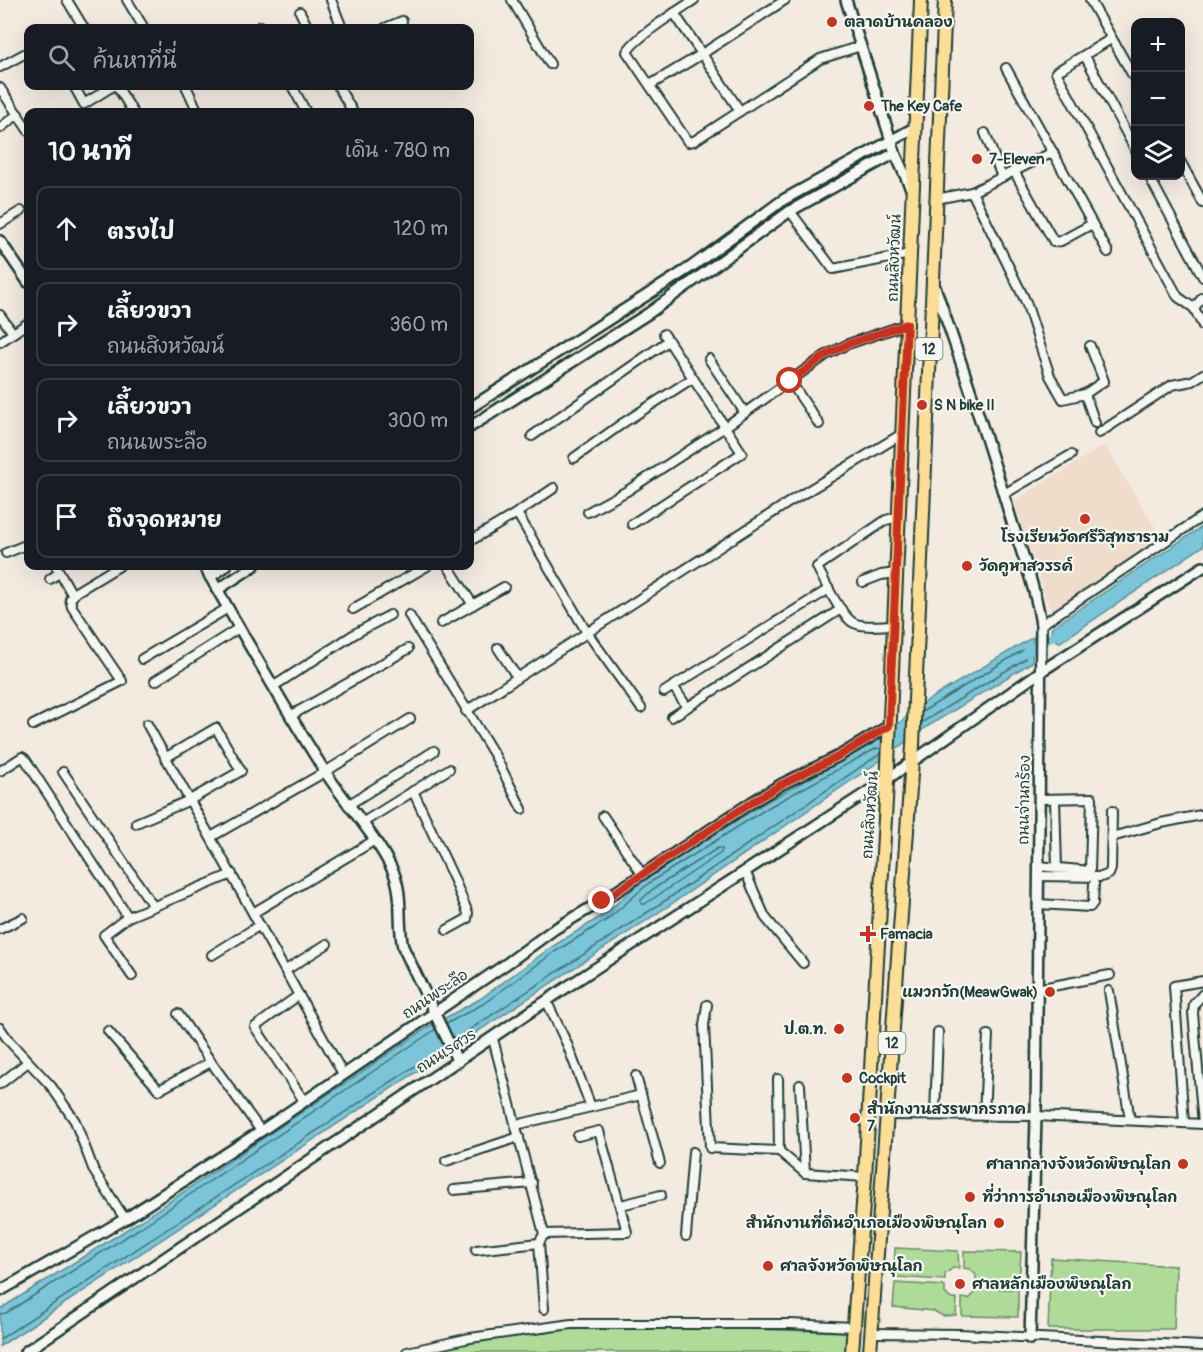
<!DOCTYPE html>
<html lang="th">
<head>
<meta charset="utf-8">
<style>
  :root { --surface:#171b24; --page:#20242c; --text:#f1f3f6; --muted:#9ea1a6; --line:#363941 }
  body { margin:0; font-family:Pangolin,"Playpen Sans Thai",sans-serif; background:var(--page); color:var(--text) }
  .controls { position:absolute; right:18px; top:18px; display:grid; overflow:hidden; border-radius:12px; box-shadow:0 6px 24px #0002 }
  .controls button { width:54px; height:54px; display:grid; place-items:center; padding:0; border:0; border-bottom:2px solid var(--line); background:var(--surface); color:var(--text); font:30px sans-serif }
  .stop { position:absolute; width:18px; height:18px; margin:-14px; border:4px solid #c8321e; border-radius:50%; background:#fff }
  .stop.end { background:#c8321e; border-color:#fff; box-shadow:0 2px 6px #0008 }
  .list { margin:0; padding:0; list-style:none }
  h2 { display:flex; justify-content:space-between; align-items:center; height:78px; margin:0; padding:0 24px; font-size:26px }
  h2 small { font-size:20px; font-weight:400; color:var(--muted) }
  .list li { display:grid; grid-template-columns:39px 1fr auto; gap:18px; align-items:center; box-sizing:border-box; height:84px; margin:0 12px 12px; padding:0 12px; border:2px solid var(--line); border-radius:12px }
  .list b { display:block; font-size:22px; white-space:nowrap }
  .list p { margin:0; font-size:20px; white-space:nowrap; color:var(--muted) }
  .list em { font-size:20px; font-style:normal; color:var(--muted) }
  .icon { flex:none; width:33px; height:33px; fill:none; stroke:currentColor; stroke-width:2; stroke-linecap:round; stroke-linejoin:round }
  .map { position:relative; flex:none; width:1203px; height:1352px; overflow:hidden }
  .search { position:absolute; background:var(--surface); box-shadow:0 6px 24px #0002; left:24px; top:24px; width:450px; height:66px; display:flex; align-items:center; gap:15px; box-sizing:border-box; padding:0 21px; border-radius:12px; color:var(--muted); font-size:22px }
  .panel { position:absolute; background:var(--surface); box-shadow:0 6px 24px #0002; left:24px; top:108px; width:450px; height:462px; border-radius:12px }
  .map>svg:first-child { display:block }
</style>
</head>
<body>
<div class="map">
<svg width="1203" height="1352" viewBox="0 0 1203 1352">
  <rect width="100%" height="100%" fill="#f3eae0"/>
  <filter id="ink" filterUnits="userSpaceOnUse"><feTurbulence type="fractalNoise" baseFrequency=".0167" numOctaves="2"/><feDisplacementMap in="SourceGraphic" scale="12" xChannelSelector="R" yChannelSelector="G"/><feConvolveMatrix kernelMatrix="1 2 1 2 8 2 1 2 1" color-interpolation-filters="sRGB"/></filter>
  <g filter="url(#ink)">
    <path fill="#f0dccb" d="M1105 445 1161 537 1051 612 1014 501Z"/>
    <g fill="#afdb99" stroke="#678c66" stroke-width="1.5">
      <path d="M895 1248 958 1251 959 1268H953L945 1274V1280L894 1277Z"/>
      <path d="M964 1251 1021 1252 1019 1283 976 1282V1275L970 1269 964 1268Z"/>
      <path d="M1051 1258 1176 1266 1174 1329H1048Z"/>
      <path d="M895 1283 945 1286V1293L951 1299H957L956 1315 943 1316 934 1311 893 1307Z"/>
      <path d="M975 1287 1018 1290V1317L962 1316V1298L969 1299 975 1293Z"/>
      <path d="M571 1324 848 1332 847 1352H407Z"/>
    </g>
    <g fill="#7ac5d9" stroke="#568f97" stroke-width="1.5">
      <path d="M1203 526V546L1059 643 1053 636 1051 628Z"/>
      <path d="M1033 637 1032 662 925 728 874 765 673 903 0 1346V1309L137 1223 430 1026 480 999 553 946 605 914 645 878 766 802 876 742 926 701Z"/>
    </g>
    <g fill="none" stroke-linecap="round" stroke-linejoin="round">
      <g stroke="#437376" stroke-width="1.5">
        <path d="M921 723 1025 659 1027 651 1023 650 922 712"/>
        <path d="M718 848 722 849 721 853 645 904H641V900L653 889Z"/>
        <path d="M446 1024 483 1004 556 951 608 919 649 883 769 807 877 748 881 749"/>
        <path d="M454 1040 669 898 881 753"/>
        <path d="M0 1314 6 1313 140 1228 436 1029"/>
        <path d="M0 1339 444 1047"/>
      </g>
      <path stroke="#7ac5d9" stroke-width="8" d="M1026 653 1061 631"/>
      <defs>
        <g id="minor">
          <path d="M67 0 84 28"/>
          <path d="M127 0 144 28"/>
          <path d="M331 0 342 28"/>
          <path d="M512 0 550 64"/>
          <path d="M694 0C679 10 635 37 627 52L688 142 694 141 820 59 861 46"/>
          <path d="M1090 0 1136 81"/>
          <path d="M300 12 308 28"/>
          <path d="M260 26 261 28"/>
          <path d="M385 28 402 21"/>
          <path d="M1111 39 1056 72 1178 297 1194 308"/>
          <path d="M1085 56 1136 151"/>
          <path d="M0 67 24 54"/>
          <path d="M1006 68 1108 252"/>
          <path d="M650 85 702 54 674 13"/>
          <path d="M74 86 84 104 113 86"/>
          <path d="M117 86 133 112"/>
          <path d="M186 86 198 112"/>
          <path d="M292 86 306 112"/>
          <path d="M338 86 353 112"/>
          <path d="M0 88 28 130"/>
          <path d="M740 111 702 54 785 0"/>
          <path d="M0 128 18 114"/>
          <path d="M985 133 1002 177"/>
          <path d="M1180 161 1203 203"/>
          <path d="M1014 171 1054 242 1061 241 1092 224"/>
          <path d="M1149 176 1203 277"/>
          <path d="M972 192 1026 302 1050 376 1063 399 1085 394 1095 423"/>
          <path d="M936 199 972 192 1053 152"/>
          <path d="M790 211 833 269 910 254"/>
          <path d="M0 224 21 211"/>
          <path d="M1203 297 1194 308 1203 326"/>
          <path d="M0 315 13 333"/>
          <path d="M0 342 28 323"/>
          <path d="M709 359 745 413"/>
          <path d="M790 381 819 424"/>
          <path d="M1085 394 1104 381 1090 346"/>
          <path d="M1099 433 1172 385 1192 381 1203 374"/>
          <path d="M532 436 668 341"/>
          <path d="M574 458 623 423 693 378"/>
          <path d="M1004 494 1071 455"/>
          <path d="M588 512 627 491 725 427 826 355 848 344 907 324"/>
          <path d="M517 513 586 631 641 708"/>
          <path d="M632 524 742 453 664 334"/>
          <path d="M470 541 517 513 554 488"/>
          <path d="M6 553 28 544"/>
          <path d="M56 566 73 596"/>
          <path d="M448 566 473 605"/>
          <path d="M50 579 59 573"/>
          <path d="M863 582 881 575 896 573"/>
          <path d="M353 609 427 566"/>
          <path d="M409 615 495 756 522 809"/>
          <path d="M441 623 504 587"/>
          <path d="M893 625C882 625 864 628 854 623 841 617 824 580 817 567L886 520 898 517"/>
          <path d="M1041 625 1203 516"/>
          <path d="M498 648 517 677"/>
          <path d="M142 659 228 608"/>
          <path d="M155 681 239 628"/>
          <path d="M274 686 356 633 390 615"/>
          <path d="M673 686 687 707"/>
          <path d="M664 692 829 589"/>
          <path d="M466 711 791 501 902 434"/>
          <path d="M290 716 408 649"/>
          <path d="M672 717 841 609"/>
          <path d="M147 724 343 1074"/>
          <path d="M33 725 122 681 72 607 70 599 76 592 119 566"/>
          <path d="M0 771 22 757 25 759 128 917"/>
          <path d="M63 772 153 906"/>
          <path d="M413 791 454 879 468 913 467 919 447 930"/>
          <path d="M1055 799 1057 868"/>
          <path d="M348 805 434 751"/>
          <path d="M603 816 642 874"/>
          <path d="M136 823 190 800 241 771 216 728 165 758"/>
          <path d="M362 823 449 769"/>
          <path d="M211 837 325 772 410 719"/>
          <path d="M1112 837 1161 823 1201 815"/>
          <path d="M1038 866 1090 871 1092 798 1039 799"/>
          <path d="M745 871 765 917 803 963"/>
          <path d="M1038 876 1101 877 1109 874 1111 869 1112 811"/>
          <path d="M1038 904 1090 907 1093 903 1094 884"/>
          <path d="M253 913 375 840"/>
          <path d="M0 929 23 918"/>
          <path d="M212 955 260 925"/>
          <path d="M286 970 327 944"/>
          <path d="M132 976 104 935 128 917 232 874"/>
          <path d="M1037 989 1110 975"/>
          <path d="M1109 991 1130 1120"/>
          <path d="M299 995 255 1027 304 1101"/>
          <path d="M547 1002 567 1044 591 1107"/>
          <path d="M707 1005 704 1025 710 1148 779 1151 805 1173 865 1177"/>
          <path d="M178 1014 211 1062 261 1131"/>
          <path d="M0 1028 9 1041 51 1086 75 1121 94 1171 125 1219"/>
          <path d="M108 1031 159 1090 211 1062"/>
          <path d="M493 1039 544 1234 539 1243 544 1309"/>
          <path d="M636 1076 660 1163"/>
          <path d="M778 1079 779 1151"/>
          <path d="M0 1084 28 1062"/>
          <path d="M800 1085 805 1173"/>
          <path d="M887 1115 1036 1116 1203 1124"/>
          <path d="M935 1115 938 1032"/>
          <path d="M984 1115 988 1035"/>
          <path d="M1184 1123 1174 986 1203 981"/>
          <path d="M1203 1124 1193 1013 1194 1004 1203 994"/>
          <path d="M516 1125 641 1095"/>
          <path d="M446 1161 519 1137"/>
          <path d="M454 1190 532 1183"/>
          <path d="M621 1205 661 1195"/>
          <path d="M544 1234 627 1232 599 1131 578 1136"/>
          <path d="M686 1236 693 1152"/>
          <path d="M476 1250 539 1243"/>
          <path d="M872 1333 959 1334 1203 1346"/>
          <path d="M407 1352 470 1338 571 1324H790L853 1327"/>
        </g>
        <g id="tertiary">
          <path d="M846 0 895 153 912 191"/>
          <path d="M0 241 28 282"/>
          <path d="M935 287C962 364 988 441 1011 519 1022 554 1036 589 1041 625L1036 1116 1030 1339"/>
          <path d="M470 408 691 267 783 200 916 127"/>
          <path d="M470 427 649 313 790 211 895 153"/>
          <path d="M204 566C243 634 281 703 324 770 346 804 375 834 393 871 404 896 397 922 403 947L458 1062"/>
          <path d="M210 577 226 566"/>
          <path d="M217 590 254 566"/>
          <path d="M0 1291 125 1219 261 1131 509 962 553 930 602 901 752 802 782 784 839 756 889 726"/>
          <path d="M25 1352 576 981 886 780 1040 672 1203 567"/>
        </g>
        <g id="primary">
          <path d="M852 1352 865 1177 888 764 921 0"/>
          <path d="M870 1352 913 746 945 0"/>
        </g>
      </defs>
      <use href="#minor" stroke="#1f3d34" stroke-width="12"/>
      <use href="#tertiary" stroke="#1f3d34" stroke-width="14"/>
      <use href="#primary" stroke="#1f3d34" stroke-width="16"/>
      <use href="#minor" stroke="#f6f6f2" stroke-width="8"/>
      <use href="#tertiary" stroke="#f6f6f2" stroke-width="9"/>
      <use href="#primary" stroke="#fcde96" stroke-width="12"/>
    </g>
  </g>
  <g fill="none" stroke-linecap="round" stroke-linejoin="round" filter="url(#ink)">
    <path stroke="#c8321e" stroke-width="8" d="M602 901 752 802 782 784 839 756 889 726 907 324 848 344 826 355 790 381"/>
  </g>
  <g fill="#c8321e" stroke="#f6f6f2" stroke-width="2">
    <circle cx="832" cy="22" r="6"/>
    <circle cx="869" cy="106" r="6"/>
    <circle cx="977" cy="159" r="6"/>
    <circle cx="922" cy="405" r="6"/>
    <circle cx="1085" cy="519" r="6"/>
    <circle cx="967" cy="566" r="6"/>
    <path d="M865 925h6v6h6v6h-6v6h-6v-6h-6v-6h6z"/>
    <circle cx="1050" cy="992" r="6"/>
    <circle cx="839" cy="1029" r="6"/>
    <circle cx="847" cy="1078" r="6"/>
    <circle cx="855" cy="1118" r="6"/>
    <circle cx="1183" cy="1164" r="6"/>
    <circle cx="970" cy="1197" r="6"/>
    <circle cx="999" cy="1223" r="6"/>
    <circle cx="768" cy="1266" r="6"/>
    <circle cx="960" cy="1284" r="6"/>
  </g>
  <g text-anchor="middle" stroke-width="4.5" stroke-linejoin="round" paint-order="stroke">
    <g fill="#f6f6f2" stroke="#60746d" stroke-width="1.5">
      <rect x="915.5" y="338" width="27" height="22" rx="4.5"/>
      <rect x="878.5" y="1032" width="27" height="22" rx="4.5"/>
    </g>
    <g font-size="14" font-weight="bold" fill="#1f3d34">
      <text x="929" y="354">12</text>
      <text x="892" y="1048">12</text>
    </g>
    <g font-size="15" font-weight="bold" fill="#1f3d34" stroke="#f6f6f2" text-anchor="start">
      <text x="844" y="27">ตลาดบ้านคลอง</text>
      <text x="881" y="111">The Key Cafe</text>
      <text x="989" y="164">7-Eleven</text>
      <text x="934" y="410">S N bike II</text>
      <text x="1085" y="542" text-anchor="middle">โรงเรียนวัดศรีวิสุทธาราม</text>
      <text x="979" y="571">วัดคูหาสวรรค์</text>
      <text x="880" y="939">Famacia</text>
      <text x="1038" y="997" text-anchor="end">แมวกวัก(MeawGwak)</text>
      <text x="827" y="1034" text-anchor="end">ป.ต.ท.</text>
      <text x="859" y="1083">Cockpit</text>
      <text x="867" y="1114">สำนักงานสรรพากรภาค<tspan x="867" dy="17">7</tspan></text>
      <text x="1171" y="1169" text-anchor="end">ศาลากลางจังหวัดพิษณุโลก</text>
      <text x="982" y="1202">ที่ว่าการอำเภอเมืองพิษณุโลก</text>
      <text x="987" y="1228" text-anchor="end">สำนักงานที่ดินอำเภอเมืองพิษณุโลก</text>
      <text x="780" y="1271">ศาลจังหวัดพิษณุโลก</text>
      <text x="972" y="1289">ศาลหลักเมืองพิษณุโลก</text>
    </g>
    <g font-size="15" fill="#1f3d34" stroke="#f6f6f2">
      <text transform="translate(894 258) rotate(-88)" y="5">ถนนสิงหวัฒน์</text>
      <text transform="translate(1024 800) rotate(-89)" y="5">ถนนจ่านกร้อง</text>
      <text transform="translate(870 815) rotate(-86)" y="5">ถนนสิงหวัฒน์</text>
      <text transform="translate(435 994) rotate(-34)" y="5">ถนนพระลือ</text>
      <text transform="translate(446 1051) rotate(-33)" y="5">ถนนเรศวร</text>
    </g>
  </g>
</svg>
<div class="controls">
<button>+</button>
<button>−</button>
<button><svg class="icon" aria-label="layers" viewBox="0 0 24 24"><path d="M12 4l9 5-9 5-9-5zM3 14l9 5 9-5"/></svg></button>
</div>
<div class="stop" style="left:790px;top:381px"></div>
<div class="stop end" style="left:602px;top:901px"></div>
<div class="search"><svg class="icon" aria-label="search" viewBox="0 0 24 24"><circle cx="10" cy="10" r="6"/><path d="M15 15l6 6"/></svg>ค้นหาที่นี่</div>
<section class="panel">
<h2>10 นาที<small>เดิน · 780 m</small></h2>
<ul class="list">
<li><svg class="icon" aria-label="ahead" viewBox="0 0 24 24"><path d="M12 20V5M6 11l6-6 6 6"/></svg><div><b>ตรงไป</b></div><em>120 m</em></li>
<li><svg class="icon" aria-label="right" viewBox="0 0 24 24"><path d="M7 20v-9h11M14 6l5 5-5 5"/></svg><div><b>เลี้ยวขวา</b><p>ถนนสิงหวัฒน์</p></div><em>360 m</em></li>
<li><svg class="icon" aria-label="right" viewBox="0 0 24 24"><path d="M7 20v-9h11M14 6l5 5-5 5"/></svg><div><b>เลี้ยวขวา</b><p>ถนนพระลือ</p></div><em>300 m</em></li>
<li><svg class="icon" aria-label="arrive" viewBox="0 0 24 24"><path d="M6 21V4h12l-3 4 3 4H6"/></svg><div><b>ถึงจุดหมาย</b></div></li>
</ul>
</section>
</div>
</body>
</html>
